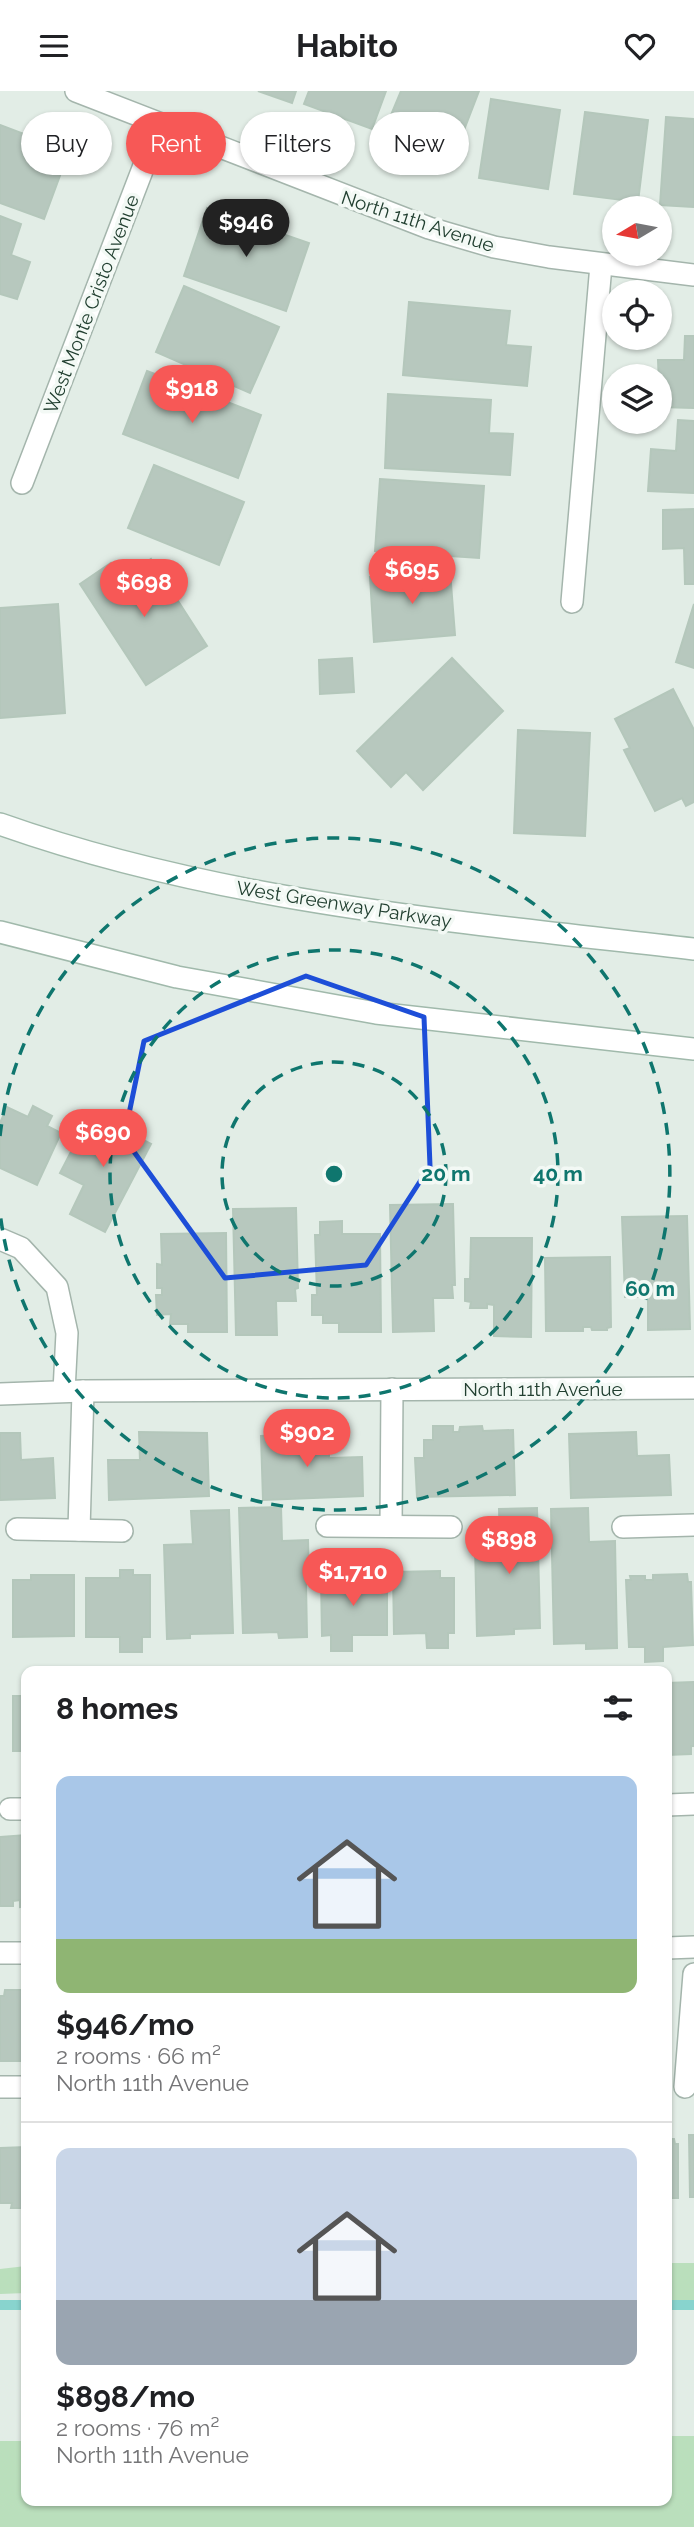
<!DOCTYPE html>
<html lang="en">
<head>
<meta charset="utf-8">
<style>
	body { margin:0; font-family:Raleway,sans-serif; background:#f2f2f2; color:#202124; height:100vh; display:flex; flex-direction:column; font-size:26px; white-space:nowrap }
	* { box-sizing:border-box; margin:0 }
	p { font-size:23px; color:#757577 }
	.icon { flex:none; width:38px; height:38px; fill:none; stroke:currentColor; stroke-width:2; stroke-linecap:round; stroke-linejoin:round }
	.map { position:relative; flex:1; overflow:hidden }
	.side { position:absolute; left:21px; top:1575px; width:651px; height:840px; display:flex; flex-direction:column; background:#fff; border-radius:14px; box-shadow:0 2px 5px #0004 }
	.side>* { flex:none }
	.top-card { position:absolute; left:21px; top:21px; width:653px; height:63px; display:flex; gap:14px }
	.needle { width:46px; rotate:260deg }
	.controls { position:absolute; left:602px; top:105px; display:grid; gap:14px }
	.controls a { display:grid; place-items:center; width:70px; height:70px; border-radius:50%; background:#fff; box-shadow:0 2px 5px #0004; font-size:35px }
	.price { position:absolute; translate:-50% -60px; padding:0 16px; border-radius:24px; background:#f75856; color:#fff; font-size:23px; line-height:46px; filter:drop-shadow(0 2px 4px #0008) }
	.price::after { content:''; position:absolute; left:50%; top:42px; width:21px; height:16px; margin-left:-10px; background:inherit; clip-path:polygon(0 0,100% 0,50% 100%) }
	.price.active { background:#222; color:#fff }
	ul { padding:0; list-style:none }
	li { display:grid; align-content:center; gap:14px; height:371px; padding:0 35px }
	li+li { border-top:2px solid #e0e0e0 }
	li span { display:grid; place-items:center; height:217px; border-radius:14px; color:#555 }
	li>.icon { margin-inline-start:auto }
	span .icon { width:126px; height:126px; fill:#fffc; stroke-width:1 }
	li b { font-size:30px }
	h2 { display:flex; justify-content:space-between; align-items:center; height:84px; padding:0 35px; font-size:30px }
	.pill { padding:0 24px; border-radius:32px; background:#fff; box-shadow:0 2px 5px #0004; font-size:24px; line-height:63px }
	.pill.active { background:#f75856; color:#fff }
	header { display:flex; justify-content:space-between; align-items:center; height:91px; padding:0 35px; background:#fff; font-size:32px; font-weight:700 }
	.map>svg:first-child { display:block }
</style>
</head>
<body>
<header><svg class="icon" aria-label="menu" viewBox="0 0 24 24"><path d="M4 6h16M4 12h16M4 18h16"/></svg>Habito<svg class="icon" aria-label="heart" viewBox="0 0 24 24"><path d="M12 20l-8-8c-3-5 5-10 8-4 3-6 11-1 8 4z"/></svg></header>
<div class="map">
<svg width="694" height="2436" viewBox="0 0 694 2436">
	<rect width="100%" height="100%" fill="#e2ede6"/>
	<g fill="#badfbc">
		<path d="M667,2172h27v40l-27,1z"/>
		<path d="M26,2175v27l-26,1v-25z"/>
		<path d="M667,2345h27v91h-694v-86h26v60h641z"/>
	</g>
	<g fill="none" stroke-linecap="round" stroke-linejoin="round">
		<g stroke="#88d4ce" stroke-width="10">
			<path d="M0,2214h26"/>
			<path d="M667,2214h27"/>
		</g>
	</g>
	<g fill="#b7c8be" stroke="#b4c7bb" stroke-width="2">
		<path d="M258,0h38l-4,12z"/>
		<path d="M309,0h77l-14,38 -68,-25z"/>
		<path d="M401,0h78l-30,78 -43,-17 6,-14 -26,-11z"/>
		<path d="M491,8l69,11 -12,79 -69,-11z"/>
		<path d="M585,21l63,8 -10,82 -64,-8z"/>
		<path d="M666,26l28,2v88l-34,-2z"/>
		<path d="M0,34l69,26 -25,68 -44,-16z"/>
		<path d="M207,117l102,35 -23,68 -102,-35z"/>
		<path d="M0,125l21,8 -10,31 19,7 -13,37 -17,-5z"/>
		<path d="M184,195l95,41 -29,66 -94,-41z"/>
		<path d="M409,211l101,9 -4,34 25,2 -4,39 -124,-11z"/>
		<path d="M685,245h9v72l-34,-1 -2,-47h26z"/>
		<path d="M147,280l114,44 -23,63 -115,-44z"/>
		<path d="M388,303l103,6 -2,33 24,1 -3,41 -125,-7z"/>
		<path d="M678,329l16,1v72l-46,-2 3,-42 25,2z"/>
		<path d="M154,374l90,37 -25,63 -91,-37z"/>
		<path d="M380,388l104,7 -5,72 -104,-7z"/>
		<path d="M694,418v75h-9l-1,-36 -21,1v-39z"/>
		<path d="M151,468l56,87 -61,39 -66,-101 31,-21 11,16z"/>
		<path d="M450,480l5,64 -81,7 -4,-65z"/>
		<path d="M58,513l7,109 -65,5v-110z"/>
		<path d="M694,513v64l-18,-6z"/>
		<path d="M352,567l2,34 -34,2 -1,-34z"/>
		<path d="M452,567l51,53 -80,79 -17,-18 -15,15 -34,-36z"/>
		<path d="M673,598l21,41v72l-8,4 -4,-8 -27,13 -31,-61 6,-2 -15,-29z"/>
		<path d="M518,639l72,3 -5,103 -71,-3z"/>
		<path d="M33,1015l19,10 -5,10 14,7 -24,52 -37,-17v-45l7,-16 21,10z"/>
		<path d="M91,1022l60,31 -46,88 -35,-18 14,-29 -24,-12z"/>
		<path d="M453,1113l2,81h-3l1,13h-20l1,33 -41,1 -3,-127z"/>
		<path d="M296,1117l2,80 -3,1 1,12h-20l1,34h-41l-3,-126z"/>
		<path d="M687,1125l3,113 -42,1v-33h-23l-3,-80z"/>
		<path d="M342,1130v13h38l1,98h-42v-9h-16v-8h-11v-20h5l-2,-60h5v-13z"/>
		<path d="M226,1142l1,99h-39v-8h-18l1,-10 -14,1 -1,-20h6v-7h-5v-24l5,1 -1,-31z"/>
		<path d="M471,1147h61l-1,99 -37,-1v-31l-7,-1v4h-17l1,-6 -6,-1v-22h5z"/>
		<path d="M610,1166l1,70 -4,1v2h-15l-1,-3h-8v4h-37l-1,-73z"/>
		<path d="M433,1335h20v6h6l1,-5 22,-1 1,5 30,-1 2,65 -98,2 -2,-39h9v-18h9z"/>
		<path d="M329,1340v27l33,-1 1,39 -100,4 -2,-64 46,-2v-2z"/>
		<path d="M139,1341l68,1 2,63 -100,4 -1,-40h32z"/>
		<path d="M636,1341l1,24 32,-1 2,40 -100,3 -2,-64z"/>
		<path d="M0,1342h20l1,27 32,-2 2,40 -55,2z"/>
		<path d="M281,1416l1,34 26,-1 1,43h-3l1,54 -28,1 -1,-6 -35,1 -4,-125z"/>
		<path d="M537,1417l3,120 -26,1v5l-37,2 -2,-92 25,-1 -1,-34z"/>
		<path d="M588,1417l1,34 26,-1 2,107 -31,1v-6l-32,1 -3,-135z"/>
		<path d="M229,1419l4,123 -43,1v4l-23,1 -3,-94 29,-1 -2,-33z"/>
		<path d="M340,1475h14l1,9h24v3h8v57h-35v16h-21v-16l-9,1 -1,-57h19z"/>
		<path d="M120,1479h13v5h17v62h-8v15h-22v-15h-34v-59h34z"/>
		<path d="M440,1480v7h14v55h-6v15h-21l-1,-15 -32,1 -1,-62z"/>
		<path d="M687,1483l1,8h3l2,63 -30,2v14l-18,1v-15h-16l-3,-67h5l-1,-4h15v4h8v-5z"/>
		<path d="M31,1484h43v61l-61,1v-57h18z"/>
		<path d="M694,1591v64h-3v8l-24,1v-72z"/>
		<path d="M23,1599h3v61h-13v-55h11z"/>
		<path d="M26,1744v71l-6,1v-7l-7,1v5h-13v-69z"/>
		<path d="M5,1899h19v14h2v57h-26v-65h4z"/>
		<path d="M689,2044h5v62h-4z"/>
		<path d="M667,2048h7l1,5h3v54h-11z"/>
		<path d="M26,2056v61h-15l1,-5h-12v-55z"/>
	</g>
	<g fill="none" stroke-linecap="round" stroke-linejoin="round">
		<g stroke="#a4b5ac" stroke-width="24">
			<g id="street">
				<path d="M76,0l353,137 65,19 55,10 145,18"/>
				<path d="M22,392l138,-359"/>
				<path d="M572,511l29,-337"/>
				<path d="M0,1148l21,9 36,39 10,46 -3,58"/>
				<path d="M0,1303l83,-3 611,-3"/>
				<path d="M327,1435l124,1"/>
				<path d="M391,1435l1,-137"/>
				<path d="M623,1436l71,-2"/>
				<path d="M17,1438l105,2"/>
				<path d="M79,1439l4,-139"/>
				<path d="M667,1714l27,-1"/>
				<path d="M10,1718h16"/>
				<path d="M667,1857l27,-1"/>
				<path d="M0,1862h26"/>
				<path d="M0,1996h26"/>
				<path d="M685,1996l9,-113"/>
			</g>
		</g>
		<g stroke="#a0b9ab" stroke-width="24">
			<g id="secondary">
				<path d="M0,733c223,79 461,98 694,125"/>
				<path d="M0,841l177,45 199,36 318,36"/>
			</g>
		</g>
		<use href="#street" stroke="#fff" stroke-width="21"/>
		<use href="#secondary" stroke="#fff" stroke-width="21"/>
	</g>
	<path fill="none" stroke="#1d4ed8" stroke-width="5" stroke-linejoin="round" d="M306,885l118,41 6,149 -64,99 -141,13 -101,-140 20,-97z"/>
	<g fill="none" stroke="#0f766e" stroke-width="3.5" stroke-dasharray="12 9">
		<circle cx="334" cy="1083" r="112"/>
		<circle cx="334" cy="1083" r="224"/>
		<path d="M0 1045A336 336 0 1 1 0 1121"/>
	</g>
	<g text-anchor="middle" stroke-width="7" stroke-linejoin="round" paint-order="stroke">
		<g font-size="19" fill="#213f30" stroke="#f3f9f5">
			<text transform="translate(418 130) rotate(18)" y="7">North 11th Avenue</text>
			<text transform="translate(91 213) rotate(-69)" y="7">West Monte Cristo Avenue</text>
			<text transform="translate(344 813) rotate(9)" y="7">West Greenway Parkway</text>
			<text x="543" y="1305">North 11th Avenue</text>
		</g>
	</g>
	<circle cx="334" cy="1083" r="10" fill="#0f766e" stroke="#f3f9f5" stroke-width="3.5"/>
	<g font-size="21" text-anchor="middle" font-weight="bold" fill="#0f766e" stroke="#f3f9f5" stroke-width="7" stroke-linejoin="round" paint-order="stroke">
		<text x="446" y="1090">20 m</text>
		<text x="558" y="1090">40 m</text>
		<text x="650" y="1205">60 m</text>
	</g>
</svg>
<div class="controls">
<a><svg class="needle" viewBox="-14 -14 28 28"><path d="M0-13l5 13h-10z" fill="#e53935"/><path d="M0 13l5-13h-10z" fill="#757577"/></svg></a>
<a><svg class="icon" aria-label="locate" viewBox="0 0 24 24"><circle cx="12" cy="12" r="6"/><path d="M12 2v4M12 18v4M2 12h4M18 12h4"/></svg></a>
<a><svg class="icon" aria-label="layers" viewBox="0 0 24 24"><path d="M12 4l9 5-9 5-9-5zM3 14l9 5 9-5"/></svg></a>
</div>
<b class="price active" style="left:246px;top:168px">$946</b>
<b class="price" style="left:192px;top:334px">$918</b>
<b class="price" style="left:412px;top:515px">$695</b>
<b class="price" style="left:144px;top:528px">$698</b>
<b class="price" style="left:103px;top:1078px">$690</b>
<b class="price" style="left:307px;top:1378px">$902</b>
<b class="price" style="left:509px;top:1485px">$898</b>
<b class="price" style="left:353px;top:1517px">$1,710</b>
<div class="top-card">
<a class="pill">Buy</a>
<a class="pill active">Rent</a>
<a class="pill">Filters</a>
<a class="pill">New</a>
</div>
<section class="side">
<h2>8 homes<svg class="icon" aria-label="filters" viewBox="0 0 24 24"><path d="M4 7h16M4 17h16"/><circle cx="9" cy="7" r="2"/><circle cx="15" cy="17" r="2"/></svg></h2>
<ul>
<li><span style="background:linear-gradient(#a9c7e8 75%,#8fb573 0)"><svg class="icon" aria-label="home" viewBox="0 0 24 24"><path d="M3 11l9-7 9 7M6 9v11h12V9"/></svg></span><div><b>$946/mo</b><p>2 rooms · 66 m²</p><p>North 11th Avenue</p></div></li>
<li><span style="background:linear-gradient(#c9d6e8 70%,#9aa5b1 0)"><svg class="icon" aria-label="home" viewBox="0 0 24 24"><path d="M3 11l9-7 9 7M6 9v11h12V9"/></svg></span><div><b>$898/mo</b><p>2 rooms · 76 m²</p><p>North 11th Avenue</p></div></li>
</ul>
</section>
</div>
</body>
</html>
